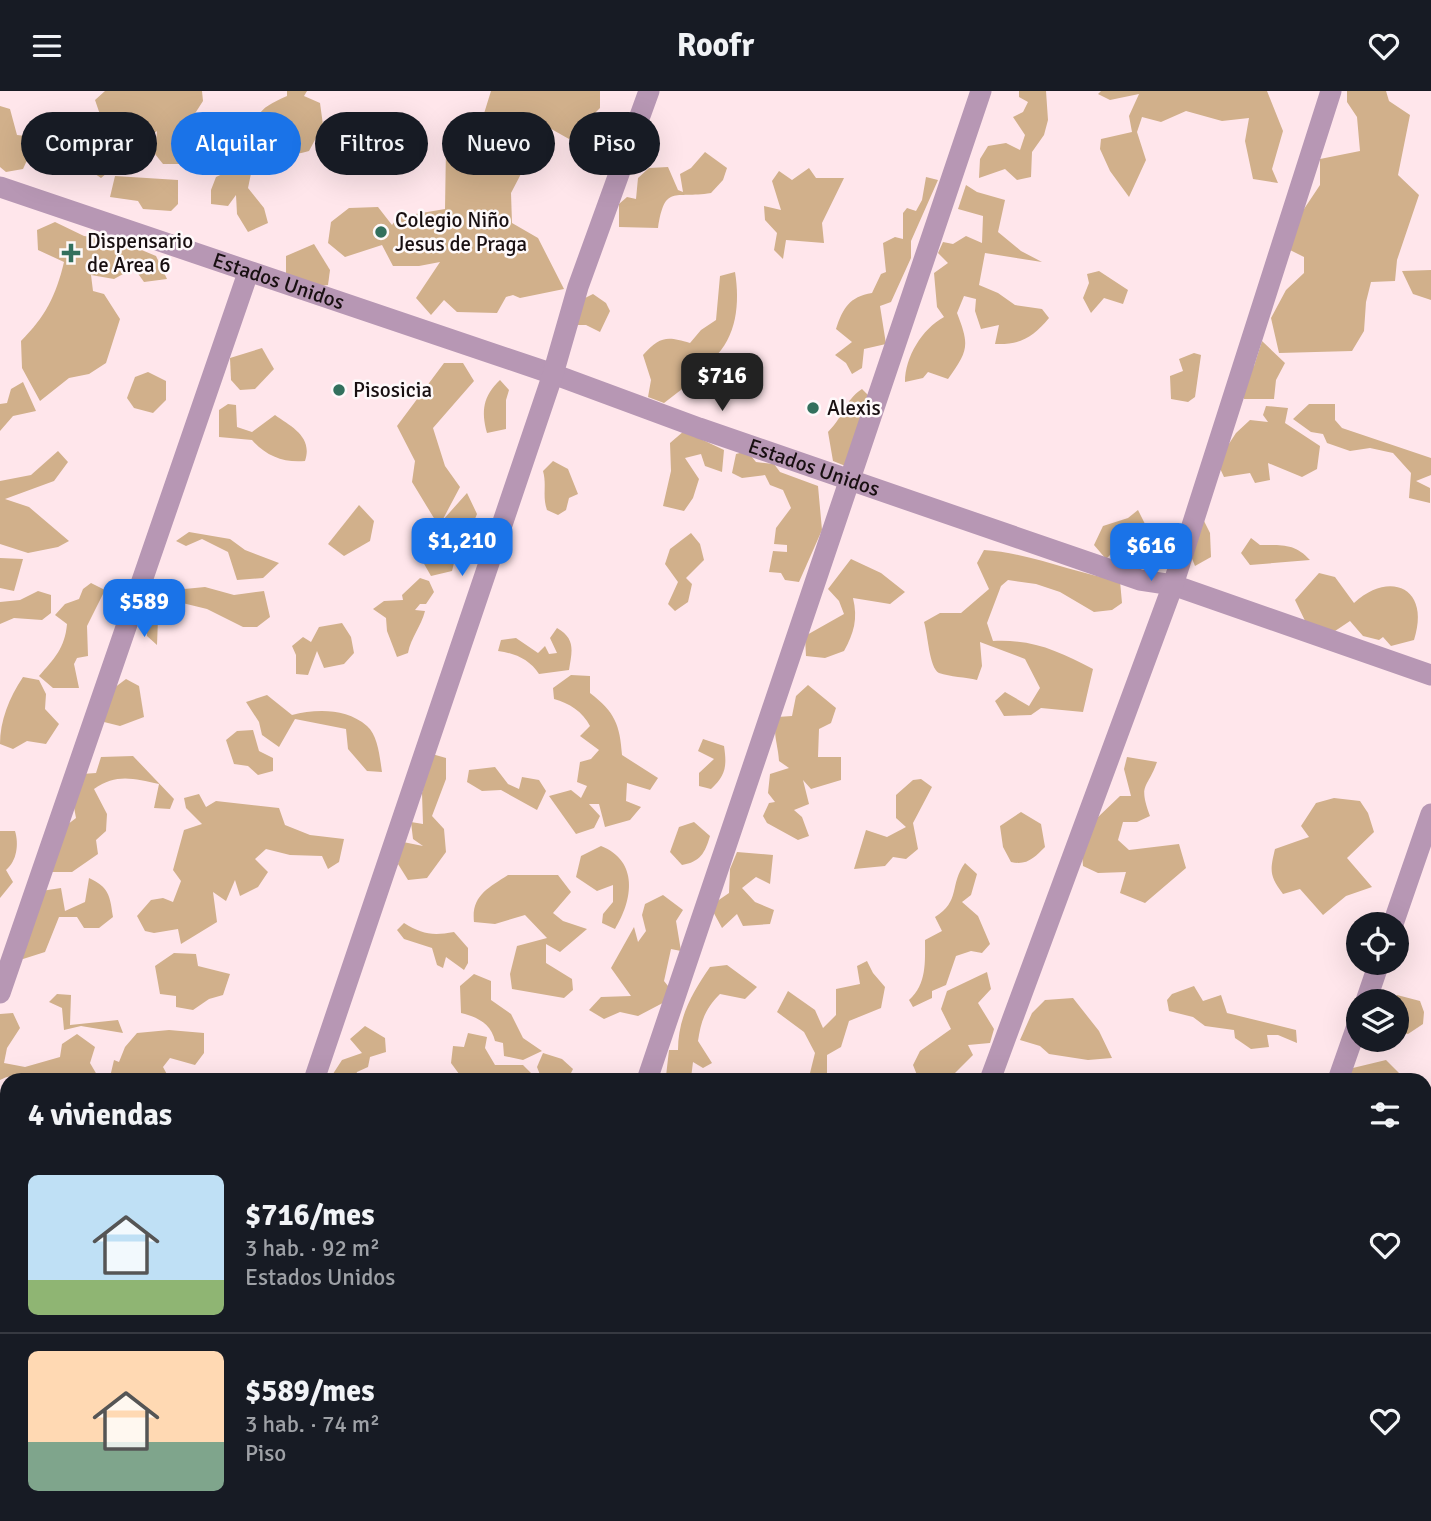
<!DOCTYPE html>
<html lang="es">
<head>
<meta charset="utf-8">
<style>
	body { margin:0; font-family:Signika,sans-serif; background:#242831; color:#f1f3f6; height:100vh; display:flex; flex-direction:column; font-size:26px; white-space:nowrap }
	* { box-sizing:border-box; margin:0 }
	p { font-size:23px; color:#9ea1a6 }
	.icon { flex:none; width:38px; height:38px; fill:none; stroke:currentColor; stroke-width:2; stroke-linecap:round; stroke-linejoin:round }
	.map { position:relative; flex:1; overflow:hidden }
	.sheet { position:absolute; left:0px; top:982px; width:1432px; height:450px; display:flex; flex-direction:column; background:#171b24; border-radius:21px 21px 0 0; box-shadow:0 7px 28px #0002 }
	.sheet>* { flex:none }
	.banner { position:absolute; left:21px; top:21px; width:700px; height:63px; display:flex; gap:14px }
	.tools { position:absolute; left:1346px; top:821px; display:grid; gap:14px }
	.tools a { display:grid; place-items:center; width:63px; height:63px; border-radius:50%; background:#171b24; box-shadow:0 7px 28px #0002; font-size:35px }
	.price { position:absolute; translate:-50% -60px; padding:0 16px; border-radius:14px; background:#1a73e8; color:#fff; font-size:23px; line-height:46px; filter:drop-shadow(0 2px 4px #0008) }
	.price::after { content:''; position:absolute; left:50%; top:42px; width:21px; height:16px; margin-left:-10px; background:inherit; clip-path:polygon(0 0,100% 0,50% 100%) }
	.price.on { background:#222; color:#fff }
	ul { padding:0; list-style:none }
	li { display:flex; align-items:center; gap:21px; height:175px; padding:0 28px }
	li+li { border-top:2px solid #363941 }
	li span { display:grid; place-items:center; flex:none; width:196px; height:140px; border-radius:10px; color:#555 }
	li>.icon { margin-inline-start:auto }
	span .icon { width:84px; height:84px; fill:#fffc; stroke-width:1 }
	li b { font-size:30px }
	h2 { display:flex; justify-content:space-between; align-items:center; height:84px; padding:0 28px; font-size:30px }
	.tag { padding:0 24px; border-radius:32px; background:#171b24; box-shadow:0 7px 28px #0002; font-size:24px; line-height:63px }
	.tag.on { background:#1a73e8; color:#fff }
	header { display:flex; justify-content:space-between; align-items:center; height:91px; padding:0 28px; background:#171b24; font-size:32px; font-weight:800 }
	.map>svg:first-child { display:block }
</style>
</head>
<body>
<header><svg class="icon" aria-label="menu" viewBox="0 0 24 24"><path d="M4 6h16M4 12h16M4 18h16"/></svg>Roofr<svg class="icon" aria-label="heart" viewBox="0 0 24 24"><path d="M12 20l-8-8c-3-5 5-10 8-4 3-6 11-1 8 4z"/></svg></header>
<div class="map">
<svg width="1431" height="1430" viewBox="0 0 1431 1430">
	<rect width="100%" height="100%" fill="#ffe6eb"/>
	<g fill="#d1b08b">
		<path d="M105,0h97l1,10 -9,14 9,12 6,25 -24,12h-22l-8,-10 2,-23 -56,47 -19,-13 9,-29 14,-7 -10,-29z"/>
		<path d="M287,0h20l-3,5 16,7 3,22 -14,26c-20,6 -36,6 -55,-3 1,-33 1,-38 33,-52z"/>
		<path d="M491,0h109v17l-31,31 -23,-13 -35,67 1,30 26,15 26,51 -44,9 -7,-3 -7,2 -9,16 -40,-1 -13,-12 -13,15 -15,-17 24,-36 -21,4h-26l-11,-21 -37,12 -17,-14 3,-21 18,-14 29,-1 14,18 6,-8 47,-8 1,-63 23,-34 13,8z"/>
		<path d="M1019,0h27l2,29 -4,15 -12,17 -1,25 -14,3 -12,-11 -26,9 1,-19 8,-13 18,-3 14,7 5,-15 -12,-18 10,-5 5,-10 -9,-5z"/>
		<path d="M1101,0h166l16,40 -11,38 6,14 -25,-4 -8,-38 4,-23 -27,3 -36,-10 -25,11 -19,-5 -5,15 9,28 -17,37 -19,-26 -10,-22 1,-10 31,-7 -3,-16 10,-22 -29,6 -12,-6z"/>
		<path d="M1347,0h39l3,10 21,14 -12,60 21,20 -22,65 -2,21 -24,1 -5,20 -2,29 -12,20 -73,2 -8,-35 15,-28 18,-17v-16l-24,-12 40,-60v-26l40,-8 -3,-34 -10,-15z"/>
		<path d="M0,15l10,3 7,26 28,3 -2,26 -14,-8 -6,13 -17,3 -6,-5z"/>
		<path d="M705,61l22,16 -4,12 -12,13c-38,6 -46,-9 -53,35l-39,-1v-23l8,-7 9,2 2,-21 11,-10 19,-1 10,23 5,2 -3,-18 11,-6z"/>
		<path d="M237,65l16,8 -5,24 16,20 4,15 -20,9 -11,-18 -1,-19 -8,11 -17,-2v-14l5,-13 13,-6z"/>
		<path d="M809,77l7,10h28l-22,45 2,20 -38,-3 -3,19 -9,-9 3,-17 -12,-13 -1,-14 17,4 -9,-29 7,-10 13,9z"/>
		<path d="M115,85l63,4v24l-7,7 -28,-2 -5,-8 -28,-4z"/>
		<path d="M926,86l12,3 -27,61v17l-20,44 -11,4 6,38 -22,5 -2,19 -10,6 -6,-11 -11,-8 17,-13 -16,-13c7,-21 13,-32 36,-36l9,-19 5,-2 -3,-29 12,-6 8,2v-26l4,-5 9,3 6,-11z"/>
		<path d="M966,94l11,7 28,8 -7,32 23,19 21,11 -57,-9 -6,32 19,8 17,12 27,4 7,9c-16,19 -28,27 -54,26l4,-19 -18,4 -6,-18 1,-12 -12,-3 -7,17c13,33 11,38 -9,66l-20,-7 -5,6 -18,4c0,-25 17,-53 39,-65l-7,-10 -3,-34 14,-10 -10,-10 5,-11 10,2 13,-8 16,7 1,-27 -25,-7z"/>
		<path d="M55,131l29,14 36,5 36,15 11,23 -23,3 -10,-14 -20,11 -23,-4 2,16 11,3 16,25 -14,44 -17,11 -20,4 -29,23 -18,-33 -1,-27c24,-24 35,-45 43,-79l-26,-12 -1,-20z"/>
		<path d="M314,153l16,26 -2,15 -30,4 -12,-15v-18z"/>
		<path d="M1431,179v30l-18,-6 -11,-23z"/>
		<path d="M1099,180l29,19 -5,14 -19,-6 -13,15 -8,-15 6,-15 -2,-9z"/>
		<path d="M735,181c5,31 2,65 -22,87l1,27 -5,11 -19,-1 -4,-10 -22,17 -16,-6 3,-17 -8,-25c17,-19 24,-19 47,-12l11,-13 15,-10 4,-44z"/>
		<path d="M593,203l13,9 4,8 -10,21 -14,-7h-16l7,-23z"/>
		<path d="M1262,250l23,22 -9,17 -2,19h-30l-6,-17 16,-16z"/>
		<path d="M262,257l12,21 -19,20 -15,1 -9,-10 -1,-22z"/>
		<path d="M1194,262l7,2 -6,42 -7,5 -17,-3 -1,-23 13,-5 -4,-12z"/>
		<path d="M444,272h19l11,18 -41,47 12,38 15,21 -18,34 25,-28 10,21 -14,34 -5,-1 -6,24 -21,5 -8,-14 9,-20 11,-9 -31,-51 3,-21 -18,-35z"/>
		<path d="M148,281l18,9v19l-13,13 -19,-5 -7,-10 8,-21z"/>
		<path d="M500,289l9,10 -3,10v29l-19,4c-6,-22 -4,-37 13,-53z"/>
		<path d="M23,291l13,29 -23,5 -13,15v-27l7,-1 4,-14z"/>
		<path d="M862,298l14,14 -28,64 -15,-6 -5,-29c17,-17 16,-31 34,-43z"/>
		<path d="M228,313l8,1 1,22 15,5 23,-17c17,12 38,22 30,46 -21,2 -39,-5 -53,-21l-33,-3v-27z"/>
		<path d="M1309,313h26v16l7,8 89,30v17l-15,6 14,7v15l-21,-5 2,-25 -18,-20 -23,-5 -20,3 -23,-8 -4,-9 -12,-2 -18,-13z"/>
		<path d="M1266,315l22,2 -3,15 35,23 -3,23 -15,8 -34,-14 2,17 -15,3 -5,-10 -26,4 -7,-15 19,-29 14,-13 18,2 -5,-7z"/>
		<path d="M684,340l40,19 -2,22 -17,-6 -4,-12 -16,4 14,21 -6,19 -9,13 -21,-5 8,-35 -1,-28z"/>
		<path d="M58,360l10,11 -14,19 -49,18 24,8 40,34 -11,6 -30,6 -28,-9v-63l31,-6z"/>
		<path d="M747,360l9,11 18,2 6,8 38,14 4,44 -23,52 -14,-2 -4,-7 -12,-1 4,-21 14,1v-7l-13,-1 2,-16 15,-20 -8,-18 -13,-5 -5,-10 -23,3 -10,-5 4,-19z"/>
		<path d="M553,370l15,8 10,25 -9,4 -3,12 -8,5 -11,-5c-5,-14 0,-25 -4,-39z"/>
		<path d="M359,414l15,16 -4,20 -26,15 -16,-12z"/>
		<path d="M1138,419l8,16 -13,21h-15l-12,12 -12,-14 9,-19 25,-8z"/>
		<path d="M1203,428l7,14 1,24 -16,9 -4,-10z"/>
		<path d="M189,441l41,7 15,11 34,13 -16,15 -26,2 -9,-28 -26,-13 -16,7 -10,-5z"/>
		<path d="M691,442l9,11 4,16 -18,18 6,6 -4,18 -13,9 -7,-7 10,-22 -13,-18 5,-15z"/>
		<path d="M1251,447l9,7c21,0 35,-2 50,15l-60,5 -9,-12z"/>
		<path d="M984,459c46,3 90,23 136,31l2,22 -10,7 -18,2 -34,-20 -24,-8 -28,-4 -7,6 -14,37 6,18c41,-2 65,10 100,28l-10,43 -42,-4 -10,7 -27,1 -9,-15 10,-9 24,14 11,-18 -15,-29 -45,-17 2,24 -5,14c-11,-3 -27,-3 -38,-7 -10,-5 -11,-39 -15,-51l16,-9h21l28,-24 -12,-26z"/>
		<path d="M0,467l23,1 -9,32 -14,-3z"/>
		<path d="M851,468l30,14 24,19 -15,12 -37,-6c5,21 1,35 -9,53l-19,7 -19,-2 -1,-20 39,-22 -5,-13 -11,-12z"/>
		<path d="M1319,482l16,4 19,26c36,-33 77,-15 60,37l-23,6 -8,-9 -4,3 -16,-4 -13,-15 -15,10 -27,-4 -13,-27z"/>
		<path d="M420,487l9,3 5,11 -8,12h-6l-5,6 10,1c-4,16 -14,26 -17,42l-11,4 -10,-26 -1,-13 -13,-9 11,-8 19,-1 -1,-5z"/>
		<path d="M91,492l14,7 -18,36 1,30 -11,2 -3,6 5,24h-26l-14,-12c15,-17 26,-28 28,-52l-12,-9 10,-11 14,-5 4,-10z"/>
		<path d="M205,496l29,8 30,-4 6,26 -13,10h-14l-36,-18 -41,-10 -8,20 -1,26 -10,-9v-25l17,-20z"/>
		<path d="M38,500l13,4v18l-9,7 -28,-2 -14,6v-22l20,-2z"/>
		<path d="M342,532l9,14 3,16 -10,11 -20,4 -7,-17 -9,24 -12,-1v-19l-4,-9 11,-9 8,5 8,-15z"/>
		<path d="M557,537c19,11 15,23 12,42l-30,4c-9,-14 -24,-21 -41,-23l3,-11 15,-2 22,15 7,-7 4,8 8,-1 -7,-15z"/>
		<path d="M571,584l19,1v17c25,19 30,32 32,62l36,23 -8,12 -23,-7 -1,18 15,6 -11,13 -25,7 -6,-23h-10l11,12 -6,12 -18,6 -27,-38 22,-6 10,8 6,-12 -10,-4 3,-20 11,-3 8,-9 -19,-14 10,-10c-7,-14 -21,-23 -36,-27l-1,-11z"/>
		<path d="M23,586l16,3 7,14 -1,15 14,15 -13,20 -19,-3 -14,8 -13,-5c0,-23 9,-46 23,-67z"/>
		<path d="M126,588l13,7 5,31 -24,9 -20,-5 10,-30z"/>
		<path d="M808,594l28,23 -5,15 -12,6 -1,28h23v23l-30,9 -8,-9 6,24 -15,6 8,7 7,19 -11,4 -31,-17 -4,-7 6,-13 6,-1 -7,-9 2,-19 19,-6 -10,-7c-1,-17 -7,-28 -2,-44l15,-1 4,-20z"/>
		<path d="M267,604l25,20c24,-6 54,-7 75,11 11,9 13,33 15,46l-15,-1 -19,-22 -2,-20 -51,-10 -16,28 -17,-12 -3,-13 -13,-20z"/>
		<path d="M253,639l6,21 14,7v13l-15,4 -10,-9 -14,-2 -8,-24 11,-9z"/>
		<path d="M703,648l21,7c3,20 2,29 -13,43l-12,-3v-13l15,-14 -16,-8z"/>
		<path d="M432,663l14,4v21l-14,37 12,13 2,23 -19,26 -19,2 -10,-16 5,-22 20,4 -10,-7 -2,-17 12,2 -1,-31z"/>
		<path d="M133,665l41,43 -4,10 -16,-1 5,-24c-25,-5 -42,-11 -65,5l13,25 -1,17 -10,9 2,14 -26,18h-20l7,-41 17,-13 -8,-43 28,-2 5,-16z"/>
		<path d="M1127,666l30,5c-10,28 -19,21 -7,54l-13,6h-14l-5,18 11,10 50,-6 7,24 -41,35 -25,-10 6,-21 -28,1 -15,-7 -2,-25 15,-22 24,-23h11l-7,-27z"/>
		<path d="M495,676l13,17 11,5 3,-12 17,3 7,11 -9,19 -36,-20 -19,1 -15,-9 2,-12z"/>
		<path d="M921,688l11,8 -19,36 5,26 -12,10 -13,-2 -8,9 -31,3 12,-39 21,7 19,-10 -10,-9v-23l17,-15z"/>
		<path d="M199,703l7,13 10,-6 63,7 6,17 25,10 34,4 -5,23 -11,7 -6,-13 -32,-1 -24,-6 -11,10 13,13 -10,15 -18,9 -5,-16 -9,21 -13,-9 4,30 -36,22 -3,-15 -24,4 -9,-2 -8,-15 14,-16 12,-2 10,4 8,-21 -8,-11 11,-40 18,-6 -16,-16 -2,-10z"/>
		<path d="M1334,707l26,3 8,12 6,19 -27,26 25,29 -26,9 -23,19 -23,-26 -17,5c-14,-18 -13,-24 -8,-45l34,-12 -8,-11 15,-23z"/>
		<path d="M1021,721l20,12 4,23c-10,10 -18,19 -34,15l-8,-15 -3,-21z"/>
		<path d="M694,731l16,14c-5,17 -10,26 -28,29l-12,-13 9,-25z"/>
		<path d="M0,740h15c4,13 2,30 -9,39l7,12 -13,16z"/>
		<path d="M601,755c38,15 32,54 14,83l-13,-6 1,-9 10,-12v-17l-16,6 -21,-14 5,-21z"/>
		<path d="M737,761l36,3 -3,29 -14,-7 -14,11 13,14 19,8 -4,14 -27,2 -6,-12 -15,14 -12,-22 19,-13 1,-24z"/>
		<path d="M965,772l12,11 -6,21 -9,7 16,14 12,28 -8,9 -11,-2 -15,5 -10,29 -14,6v7l-19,9 -4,-7c18,-16 16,-38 16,-60l17,-9 -7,-14c26,-16 14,-32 30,-54z"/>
		<path d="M508,784h50l13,17 -18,21 10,8 24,8 -27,23 -14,-8v19l26,16 1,11 -9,8 -52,-9 -2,-15 7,-28 30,-8 -22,-23 -30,9 -21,-2c-3,-26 14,-34 34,-47z"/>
		<path d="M89,787c20,9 21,18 24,39l-14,11h-15l-7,-11h-18l-14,35 -22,7 -8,-16 20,-51 26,-4 4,23 20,-9z"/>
		<path d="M663,804l20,15 -7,11 5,30 -10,-2 -7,32 12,15 -38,20 -18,-4 -16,7 -15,-9 12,-13 30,-1 -20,-28 23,-41 4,15 8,-11 -4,-16 3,-11z"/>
		<path d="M404,832c18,11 28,13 50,9l14,16v15l-4,7 -18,-13 -3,11 -6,-3 -5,-17 -28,-9 -7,-9z"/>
		<path d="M174,862l22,1 2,12 32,8 -7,21 -14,4 -16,11 -17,-3v-11l-16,-2 -5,-28z"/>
		<path d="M867,870l6,12 12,14 -4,21 -32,13 -8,26 -14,8v25l-18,-3 6,-24 -11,-21 -27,-20 11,-21 27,19 8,18 13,-13v-26l24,-5 -3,-18z"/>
		<path d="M727,874l30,22 -12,12 -25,-5c-15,15 -19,27 -22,47l14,22 -9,5 -10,-6 -2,16 -19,2 -6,-4 3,-26h9c0,-32 14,-57 32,-83z"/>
		<path d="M987,881l4,17 -13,14 16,26 -4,14 -22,2 5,10 -25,25h-29l-6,-15 7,-14 31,-22 -10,-20 6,-18z"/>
		<path d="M474,883l17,7v19l20,14 12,24 19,13 -19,9 -19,-4 -1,-13 -8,-2c-4,-17 -17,-24 -34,-28l-1,-27z"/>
		<path d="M1194,895l9,15 18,-6 6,18 69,17 1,13 -19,-8h-11l2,12 -18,2 -16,-11 -1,-8 -29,-4 -12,-9 -24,-6 -2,-11 5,-6z"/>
		<path d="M57,903l14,1 -1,30 48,-5 5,13 -42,-7 -17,4 -2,-22 -13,-6z"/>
		<path d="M1397,904l23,6 4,11 -1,12 -15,10 -11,-2 -1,-31h-5z"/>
		<path d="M1073,907l26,33 13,27 -24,2 -39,-6 -9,-8 -20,-6 12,-27 13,-13z"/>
		<path d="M13,922l7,15 -13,20 -3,15 21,4 35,-10 2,-13 15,-10 18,13 -5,16 10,17h-21l-8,-7 -8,7c-23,0 -41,-12 -63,0v-66z"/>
		<path d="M365,935l20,12 1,14 -16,5 -2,10 -11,5 -3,8h-25l13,-20 20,-7 -12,-14z"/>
		<path d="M169,939l35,3v20l-9,12 -25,-7 -7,9 7,13 -60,-3 4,-17 5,2 6,-15 12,-14z"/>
		<path d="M468,942l19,4 -2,11 10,17h28l15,15h-78l2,-2 -11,-15 2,-17 11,1z"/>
		<path d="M543,962l19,6 11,10 -5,10 -26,1 -5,-13z"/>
		<path d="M1386,969l13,13 1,7h-68v-7z"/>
	</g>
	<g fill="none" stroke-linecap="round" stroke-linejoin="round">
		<g stroke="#b797b4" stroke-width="21">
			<path id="s1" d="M0,96l553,187 146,54 441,152 33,5 258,90"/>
			<path d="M1393,833l38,-110"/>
			<path d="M0,902l248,-720"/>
			<path d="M1366,910l13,-38"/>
			<path d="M314,989l239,-706 25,-87 71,-196"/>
			<path d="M647,989l334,-989"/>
			<path d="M990,989l183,-495 158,-494"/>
			<path d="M1338,989l20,-57"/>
			<path d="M0,1406l7,17"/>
			<path d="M475,1424l15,6"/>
			<path d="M162,1430l2,-6"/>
			<path d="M849,1430l1,-6"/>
			<path d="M1184,1430l2,-6"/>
		</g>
	</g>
	<g fill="#33705d" stroke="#fef9fa" stroke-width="2.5">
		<circle cx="381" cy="141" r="7"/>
		<path d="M67.5 151.5h7v7h7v7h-7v7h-7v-7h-7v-7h7z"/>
		<circle cx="339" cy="299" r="7"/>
		<circle cx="813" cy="317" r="7"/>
	</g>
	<g text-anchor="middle" stroke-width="5" stroke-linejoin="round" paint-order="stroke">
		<g font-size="21" fill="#180f11" stroke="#fef9fa" text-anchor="start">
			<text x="395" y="136">Colegio Niño<tspan x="395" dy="24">Jesus de Praga</tspan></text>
			<text x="87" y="157">Dispensario<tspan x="87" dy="24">de Area 6</tspan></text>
			<text x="353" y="306">Pisosicia</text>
			<text x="827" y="324">Alexis</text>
		</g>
		<g font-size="21" fill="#180f11" stroke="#fef9fa">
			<text dy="7" stroke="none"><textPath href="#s1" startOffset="294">Estados Unidos</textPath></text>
			<text dy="7" stroke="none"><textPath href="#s1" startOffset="861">Estados Unidos</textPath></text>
		</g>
	</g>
</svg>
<div class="tools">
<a><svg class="icon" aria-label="locate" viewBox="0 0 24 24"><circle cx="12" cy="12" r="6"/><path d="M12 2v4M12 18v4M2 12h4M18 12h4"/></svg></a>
<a><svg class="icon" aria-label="layers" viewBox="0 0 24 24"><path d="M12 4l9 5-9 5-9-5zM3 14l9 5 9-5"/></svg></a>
</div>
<b class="price on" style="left:722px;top:322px">$716</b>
<b class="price" style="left:462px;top:487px">$1,210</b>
<b class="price" style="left:1151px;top:492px">$616</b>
<b class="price" style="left:144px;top:548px">$589</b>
<div class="banner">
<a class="tag">Comprar</a>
<a class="tag on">Alquilar</a>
<a class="tag">Filtros</a>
<a class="tag">Nuevo</a>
<a class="tag">Piso</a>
</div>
<section class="sheet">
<h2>4 viviendas<svg class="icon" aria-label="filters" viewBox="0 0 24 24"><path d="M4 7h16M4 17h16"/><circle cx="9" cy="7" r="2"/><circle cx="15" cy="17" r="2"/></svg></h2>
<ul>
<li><span style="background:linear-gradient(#bfe0f5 75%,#8fb573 0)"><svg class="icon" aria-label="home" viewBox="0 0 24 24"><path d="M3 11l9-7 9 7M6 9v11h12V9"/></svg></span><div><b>$716/mes</b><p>3 hab. · 92 m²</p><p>Estados Unidos</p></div><svg class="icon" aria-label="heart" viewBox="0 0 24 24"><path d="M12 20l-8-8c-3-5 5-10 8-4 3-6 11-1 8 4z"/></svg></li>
<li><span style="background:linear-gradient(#ffd9b3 65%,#7fa58c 0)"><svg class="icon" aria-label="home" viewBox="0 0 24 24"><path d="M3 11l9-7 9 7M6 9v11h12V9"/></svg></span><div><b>$589/mes</b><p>3 hab. · 74 m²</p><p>Piso</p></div><svg class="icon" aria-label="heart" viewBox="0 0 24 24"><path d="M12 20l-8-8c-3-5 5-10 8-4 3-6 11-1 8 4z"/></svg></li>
</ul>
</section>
</div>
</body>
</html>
